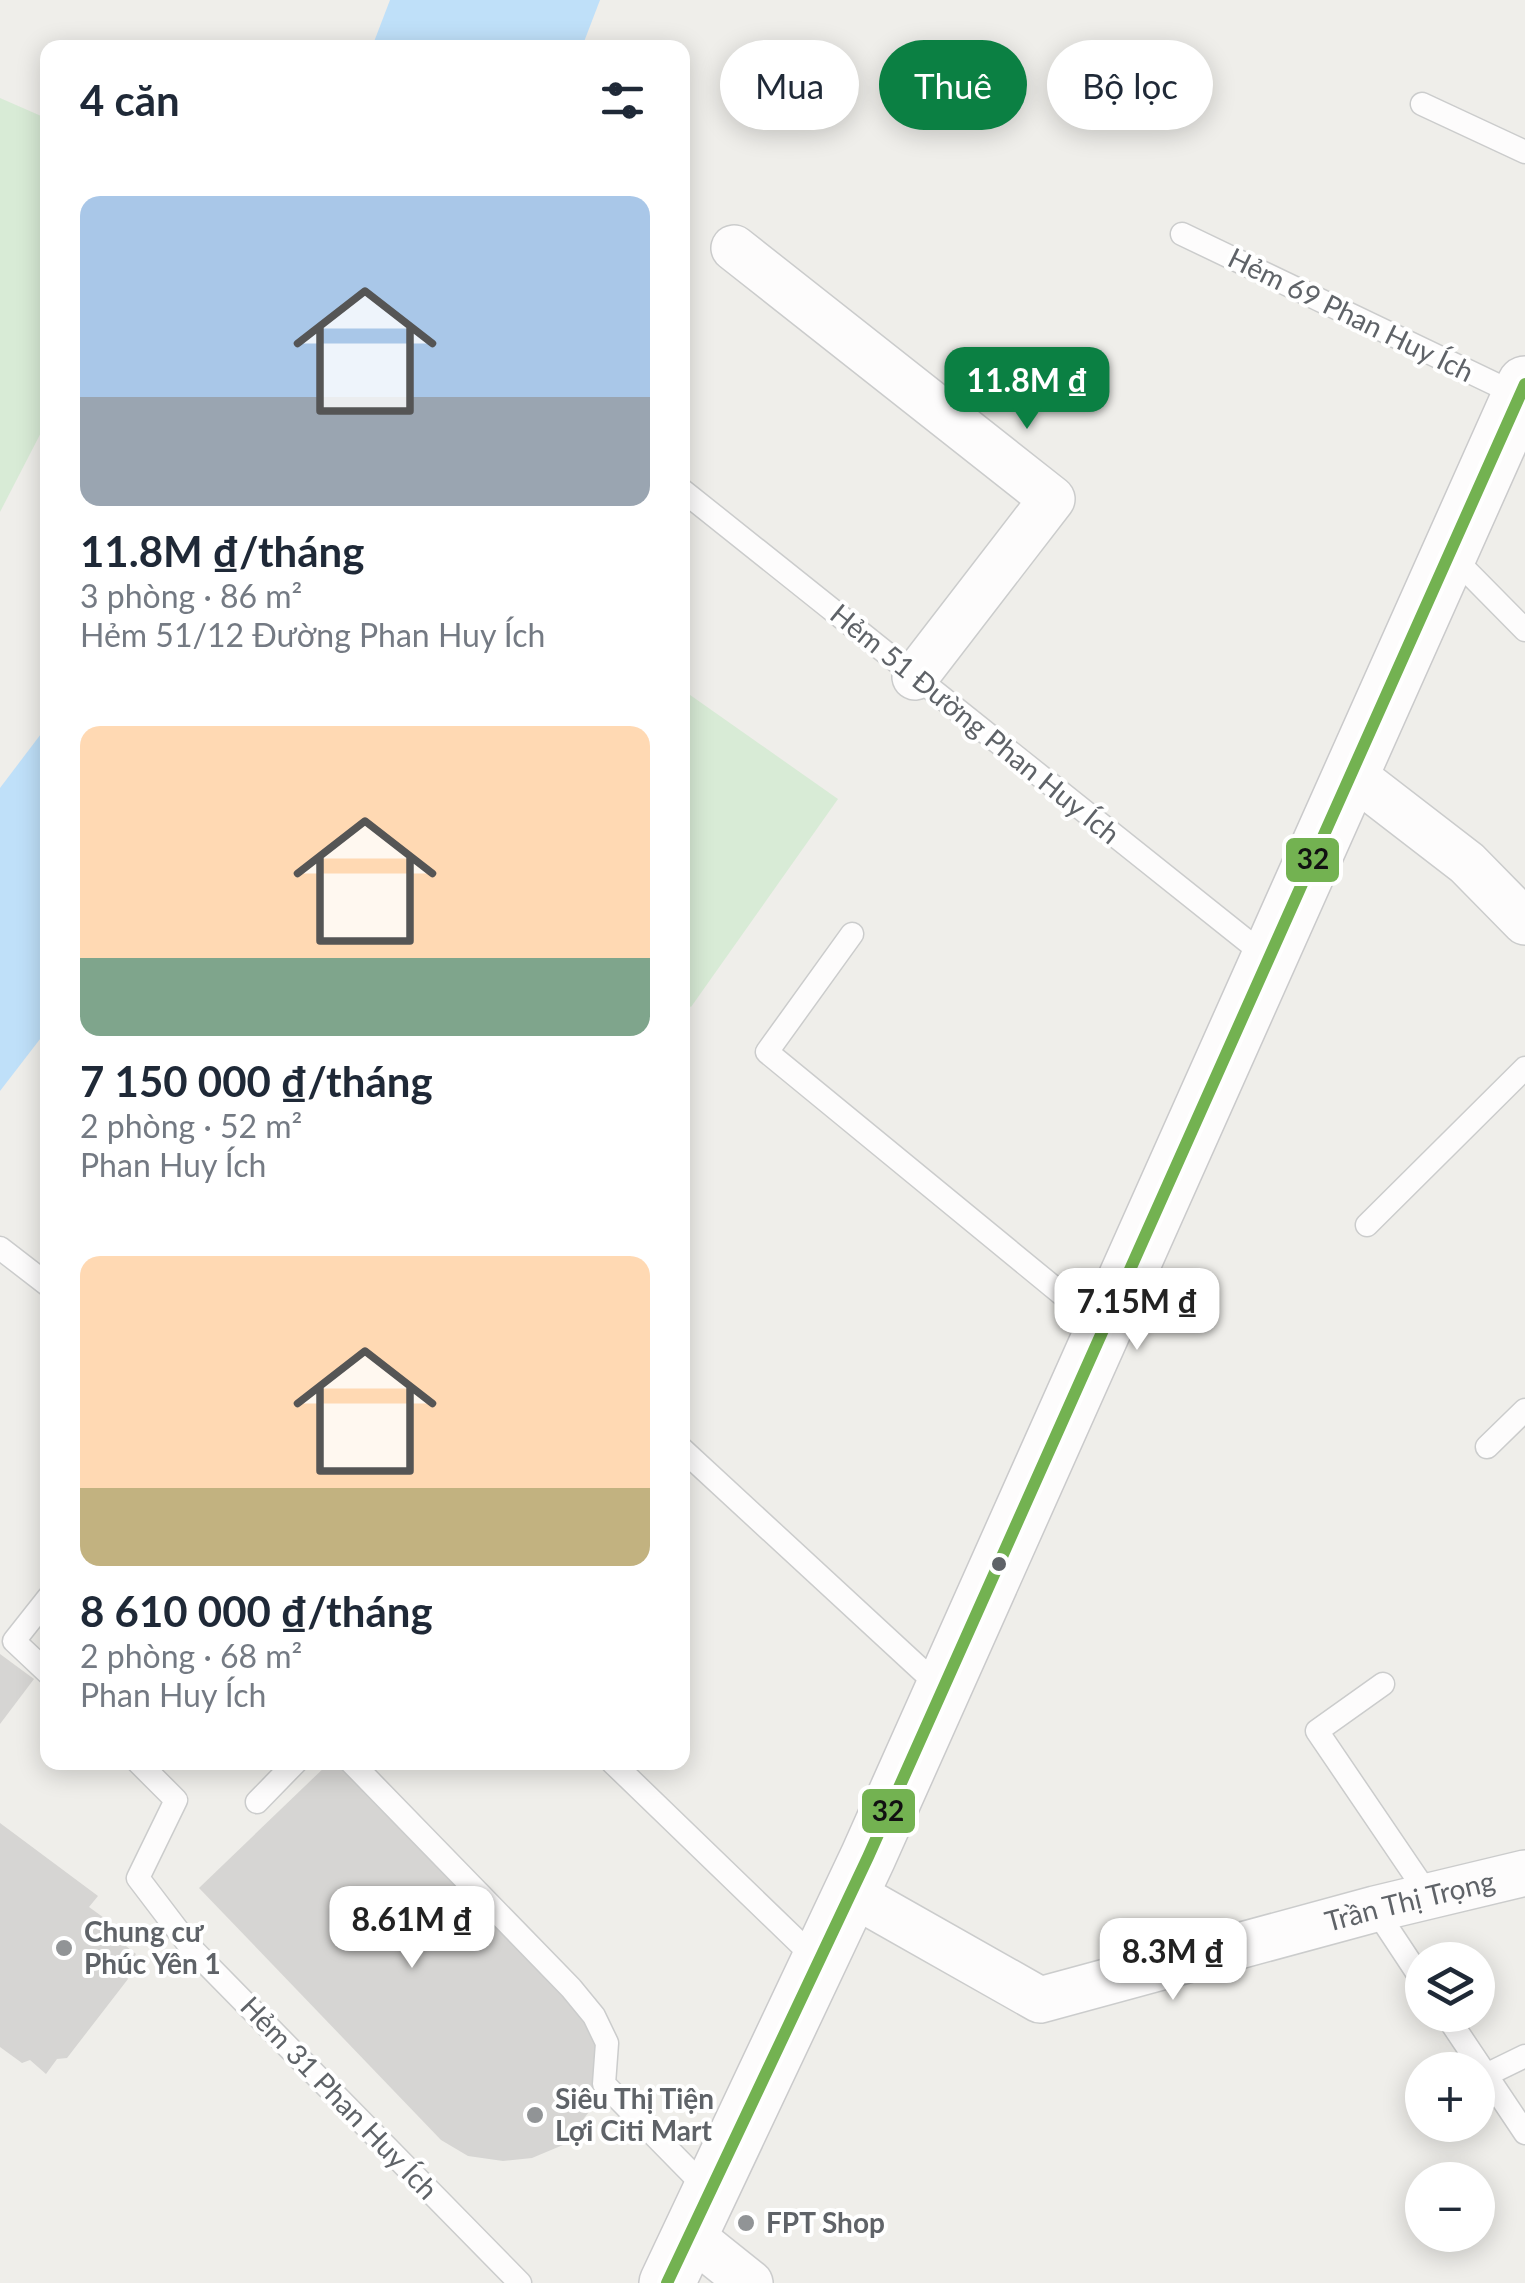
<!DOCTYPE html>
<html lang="vi">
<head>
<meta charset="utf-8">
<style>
	body { margin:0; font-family:Lato,sans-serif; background:#f6f6f7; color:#1f2937; height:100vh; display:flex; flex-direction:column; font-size:38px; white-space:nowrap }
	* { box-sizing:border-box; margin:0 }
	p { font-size:32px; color:#747a83 }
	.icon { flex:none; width:55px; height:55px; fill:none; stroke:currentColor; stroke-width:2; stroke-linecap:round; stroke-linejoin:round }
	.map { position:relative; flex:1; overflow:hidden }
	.panel { position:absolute; left:40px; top:40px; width:650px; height:1730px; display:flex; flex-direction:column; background:#fff; border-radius:20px; box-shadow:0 5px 25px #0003 }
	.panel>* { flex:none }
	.banner { position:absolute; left:720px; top:40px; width:655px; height:90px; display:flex; gap:20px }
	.fabs { position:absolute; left:1405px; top:1942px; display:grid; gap:20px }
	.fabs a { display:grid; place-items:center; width:90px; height:90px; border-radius:50%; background:#fff; box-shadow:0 5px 25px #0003; font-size:50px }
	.price { position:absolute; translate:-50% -85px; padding:0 22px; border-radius:20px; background:#fff; color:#222; font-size:32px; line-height:65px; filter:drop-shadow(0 2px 5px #0008) }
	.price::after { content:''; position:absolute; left:50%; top:60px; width:30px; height:22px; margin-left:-15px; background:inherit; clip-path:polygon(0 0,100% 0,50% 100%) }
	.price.selected { background:#0b8043; color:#fff }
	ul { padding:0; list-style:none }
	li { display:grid; align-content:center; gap:20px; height:530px; padding:0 40px }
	li span { display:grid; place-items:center; height:310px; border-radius:20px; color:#555 }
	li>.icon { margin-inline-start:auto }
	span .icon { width:180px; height:180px; fill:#fffc; stroke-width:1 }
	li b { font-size:42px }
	h2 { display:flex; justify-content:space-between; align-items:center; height:120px; padding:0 40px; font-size:42px }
	.chip { padding:0 35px; border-radius:45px; background:#fff; box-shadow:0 5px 25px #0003; font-size:35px; line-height:90px }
	.chip.selected { background:#0b8043; color:#fff }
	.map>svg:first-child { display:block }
</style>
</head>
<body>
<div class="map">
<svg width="1525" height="2283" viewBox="0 0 1525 2283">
	<rect width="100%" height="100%" fill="#efeeea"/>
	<g fill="#d8ebd6">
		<path d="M0,98l48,21 -1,302 -47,91z"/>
		<path d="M683,690l155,109 -147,208 -9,-6z"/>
	</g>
	<g fill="#bfe0f9">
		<path d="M390,0h210l-18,47h-210z"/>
		<path d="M47,726v304l-47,61v-303z"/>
	</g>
	<g fill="#d6d5d3">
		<path d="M0,1654l34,25 -34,45z"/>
		<path d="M330,1762h18l236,253 11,25 4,33 -3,30 -33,42 -31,13 -29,3 -35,-5 -27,-16 -242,-252z"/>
		<path d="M0,1823l98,73 -9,11 33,24 -1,11 15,12 -12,16 4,9 -61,79 -10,1 -11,15 -16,-14 -8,3 -22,-16z"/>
	</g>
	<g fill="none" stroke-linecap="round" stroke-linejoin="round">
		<g stroke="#cbcccc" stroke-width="25">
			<g id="lane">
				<path d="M1422,104l103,48"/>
				<path d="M1182,234l338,162"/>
				<path d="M682,490l585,467"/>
				<path d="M1451,555l74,75"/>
				<path d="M852,934l-85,118 335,275"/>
				<path d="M1367,1225l158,-157"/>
				<path d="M0,1248l48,37"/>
				<path d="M1487,1447l38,-37"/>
				<path d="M682,1449l260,240"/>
				<path d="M48,1598l-34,43 34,32"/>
				<path d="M1383,1684l-66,47 112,165"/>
				<path d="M138,1762l38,38 -38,78 54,71 328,334"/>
				<path d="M351,1762l220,226 23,28 13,27 -3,41 106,108"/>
				<path d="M612,1762l207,200"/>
				<path d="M257,1802l39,-40"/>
				<path d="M1375,1909l47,71"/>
				<path d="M1446,2015l79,118"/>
				<path d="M1486,2075l39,-19"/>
			</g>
		</g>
		<g stroke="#cbcccc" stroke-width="48">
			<g id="street">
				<path d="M734,248l318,251 -137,178"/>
				<path d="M1349,772l118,91 58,59"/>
				<path id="s1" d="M851,1893l189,107 335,-91 150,-36"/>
				<path d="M690,2235l60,48"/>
			</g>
		</g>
		<g stroke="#cacacb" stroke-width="58">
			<path id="secondary" d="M667,2283l201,-426 657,-1473"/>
		</g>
		<use href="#lane" stroke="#fdfcfc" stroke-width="22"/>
		<use href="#street" stroke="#fdfcfc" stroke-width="45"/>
		<use href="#secondary" stroke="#fdfcfc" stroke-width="55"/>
		<g stroke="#fff" stroke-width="20">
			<path id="bus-1" d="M667,2283l201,-426 657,-1473"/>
		</g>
		<use href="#bus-1" stroke="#73b251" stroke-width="12"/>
	</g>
	<circle fill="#5f6368" stroke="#fff" stroke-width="4" cx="999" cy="1564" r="9"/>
	<g fill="#919496" stroke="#fff" stroke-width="4">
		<circle cx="64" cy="1948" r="10"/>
		<circle cx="535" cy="2115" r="10"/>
		<circle cx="746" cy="2223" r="10"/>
	</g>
	<g text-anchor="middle" stroke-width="8" stroke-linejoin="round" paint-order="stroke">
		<g font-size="28" fill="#5f6368" stroke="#fff">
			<text transform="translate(1351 315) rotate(26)" y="10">Hẻm 69 Phan Huy Ích</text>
			<text transform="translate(975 724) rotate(39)" y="10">Hẻm 51 Đường Phan Huy Ích</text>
			<text dy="10" stroke="none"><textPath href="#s1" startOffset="600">Trần Thị Trọng</textPath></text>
			<text transform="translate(339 2098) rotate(46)" y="10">Hẻm 31 Phan Huy Ích</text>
		</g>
		<g font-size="28" font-weight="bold" fill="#5f6368" stroke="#fff" text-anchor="start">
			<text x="84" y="1942">Chung cư<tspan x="84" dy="32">Phúc Yên 1</tspan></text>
			<text x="555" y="2109">Siêu Thị Tiện<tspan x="555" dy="32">Lợi Citi Mart</tspan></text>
			<text x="766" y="2233">FPT Shop</text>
		</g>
	</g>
	<g stroke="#fff" stroke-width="4">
		<rect x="1284" y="836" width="57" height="48" rx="10" fill="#73b251"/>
		<rect x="860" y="1787" width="57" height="48" rx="10" fill="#73b251"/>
	</g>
	<g font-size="28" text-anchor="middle" font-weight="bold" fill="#111">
		<text x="1313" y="869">32</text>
		<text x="888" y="1821">32</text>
	</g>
</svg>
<div class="fabs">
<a><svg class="icon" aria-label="layers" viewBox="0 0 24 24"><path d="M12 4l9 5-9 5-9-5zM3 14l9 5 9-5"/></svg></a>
<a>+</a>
<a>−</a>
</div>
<b class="price selected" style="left:1027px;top:432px">11.8M ₫</b>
<b class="price" style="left:1137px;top:1353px">7.15M ₫</b>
<b class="price" style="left:412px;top:1971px">8.61M ₫</b>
<b class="price" style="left:1173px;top:2003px">8.3M ₫</b>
<div class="banner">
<a class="chip">Mua</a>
<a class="chip selected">Thuê</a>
<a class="chip">Bộ lọc</a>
</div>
<section class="panel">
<h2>4 căn<svg class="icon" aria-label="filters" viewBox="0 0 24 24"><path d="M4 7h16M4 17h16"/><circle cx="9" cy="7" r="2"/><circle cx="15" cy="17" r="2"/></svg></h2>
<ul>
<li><span style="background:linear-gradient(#a9c7e8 65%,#9aa5b1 0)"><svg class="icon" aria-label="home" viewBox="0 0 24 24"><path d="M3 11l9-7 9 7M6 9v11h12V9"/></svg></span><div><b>11.8M ₫/tháng</b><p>3 phòng · 86 m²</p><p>Hẻm 51/12 Đường Phan Huy Ích</p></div></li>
<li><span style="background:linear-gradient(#ffd9b3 75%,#7fa58c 0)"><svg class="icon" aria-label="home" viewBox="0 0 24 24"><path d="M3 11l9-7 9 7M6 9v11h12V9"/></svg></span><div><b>7 150 000 ₫/tháng</b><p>2 phòng · 52 m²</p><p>Phan Huy Ích</p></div></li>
<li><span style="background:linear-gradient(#ffd9b3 75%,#c2b280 0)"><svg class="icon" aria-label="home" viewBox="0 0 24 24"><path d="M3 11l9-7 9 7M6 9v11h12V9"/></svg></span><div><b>8 610 000 ₫/tháng</b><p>2 phòng · 68 m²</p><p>Phan Huy Ích</p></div></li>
</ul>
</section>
</div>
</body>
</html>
